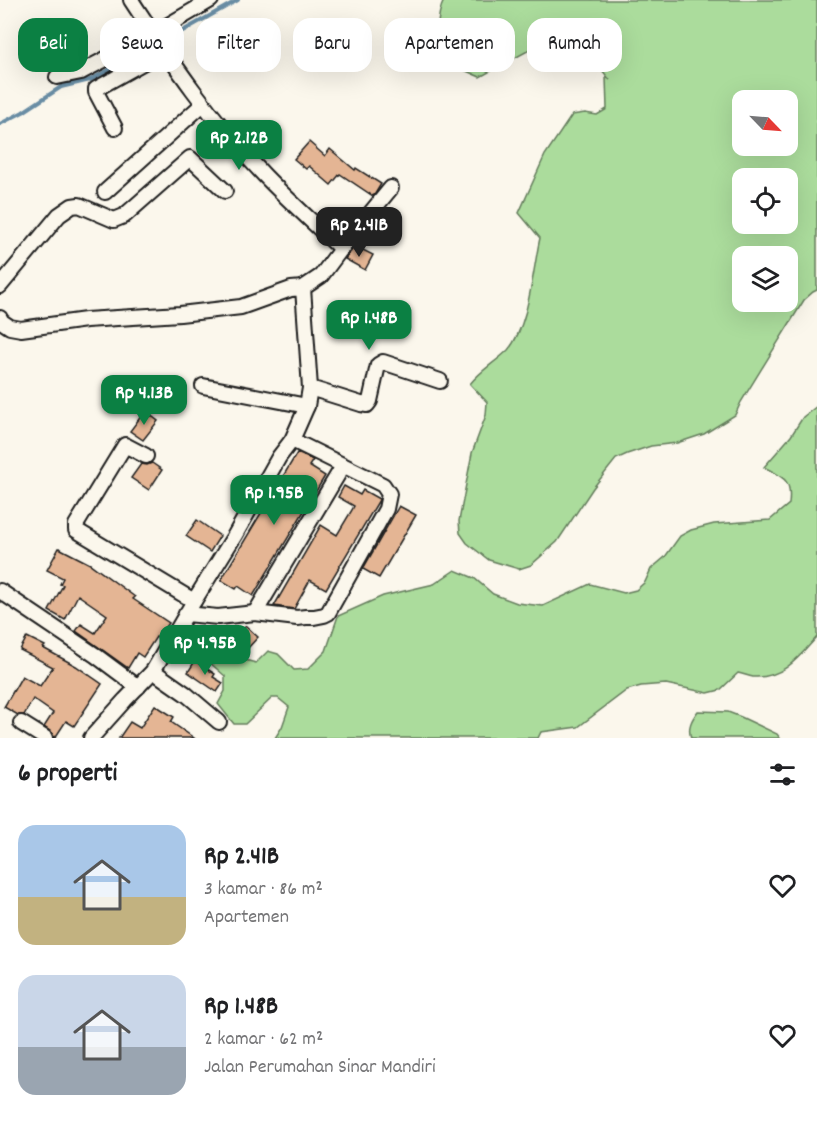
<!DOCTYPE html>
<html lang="id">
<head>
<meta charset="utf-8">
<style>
	body { margin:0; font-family:Dekko,sans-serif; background:#f2f2f2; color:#202124; height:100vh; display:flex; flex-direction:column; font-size:22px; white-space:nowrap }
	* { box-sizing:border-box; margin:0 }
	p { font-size:20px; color:#757577 }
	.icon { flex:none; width:33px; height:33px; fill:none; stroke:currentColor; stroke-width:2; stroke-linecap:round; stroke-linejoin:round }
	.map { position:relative; height:738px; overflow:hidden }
	.panel { display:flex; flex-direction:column; background:#fff; flex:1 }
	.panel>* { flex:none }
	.hud { position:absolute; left:18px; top:18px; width:782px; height:54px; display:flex; gap:12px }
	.needle { width:39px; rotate:115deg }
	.controls { position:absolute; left:732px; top:90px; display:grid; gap:12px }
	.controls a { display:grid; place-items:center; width:66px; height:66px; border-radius:12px; background:#fff; box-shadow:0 6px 24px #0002; font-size:30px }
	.price { position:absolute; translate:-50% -51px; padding:0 14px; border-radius:12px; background:#0b8043; color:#fff; font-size:20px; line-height:39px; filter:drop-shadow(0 2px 3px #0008) }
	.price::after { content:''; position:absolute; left:50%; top:36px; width:18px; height:14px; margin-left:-9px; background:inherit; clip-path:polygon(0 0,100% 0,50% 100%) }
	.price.on { background:#222; color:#fff }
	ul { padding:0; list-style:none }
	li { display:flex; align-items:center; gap:18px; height:150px; padding:0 18px }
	li span { display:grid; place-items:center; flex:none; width:168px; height:120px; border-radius:18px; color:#555 }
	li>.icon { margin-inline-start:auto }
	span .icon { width:72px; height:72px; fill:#fffc; stroke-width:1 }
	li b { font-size:26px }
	h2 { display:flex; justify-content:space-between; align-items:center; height:72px; padding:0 18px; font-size:26px }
	.pill { padding:0 21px; border-radius:18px; background:#fff; box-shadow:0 6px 24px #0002; font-size:21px; line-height:54px }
	.pill.on { background:#0b8043; color:#fff }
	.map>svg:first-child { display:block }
</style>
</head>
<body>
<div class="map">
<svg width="817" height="738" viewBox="0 0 817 738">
	<rect width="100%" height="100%" fill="#fbf7ec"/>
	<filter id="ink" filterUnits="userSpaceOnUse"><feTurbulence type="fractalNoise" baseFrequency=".0167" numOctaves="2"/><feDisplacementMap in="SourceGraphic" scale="12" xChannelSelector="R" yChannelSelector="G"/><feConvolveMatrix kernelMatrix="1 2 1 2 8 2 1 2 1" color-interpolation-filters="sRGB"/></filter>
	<g filter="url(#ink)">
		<g fill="#abdc9c" stroke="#647c5c" stroke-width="1.5" fill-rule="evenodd">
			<path d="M444,0h373v290l-4,2 -9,8 -63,102 -6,13 -31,19 -27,9 -26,3 -24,8 -11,5 -23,29 -36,54 -26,23 -12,4 -30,-9 -22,-17 -7,-10 -1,-12 13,-68 14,-38 1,-13 -17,-18c11,-14 26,-22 38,-34 21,-24 25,-81 32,-112l-21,-25 26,-58 27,-40 13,-2 12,2 10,-6 -1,-32 4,3 -8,-10 -24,-14 -24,-12 -21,4 -53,29c-9,-4 -19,-8 -27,-13 -18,-14 -18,-45 -9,-64zM742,100h46v46h-46zM742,178h46v46h-46zM742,256h46v46h-46z"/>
			<path d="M817,406v231c-18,20 -34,42 -64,40 -5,-1 -10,-3 -15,-4l-18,17 -12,3 -42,-9 -25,2 -14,4 -49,37 -37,5 -3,6h-263l7,-11 7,-20 -11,-9h-6l-27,26h-11l-16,-20 7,-13v-15l-16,-14 6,-13 5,-3 13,3 12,11 11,3 12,-12 10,3 16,16 14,-1 18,-18 12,-35 45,-20 51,-12 21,-14 19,8 19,16 24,9 26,3 47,-22 34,9 12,-3 9,-8 6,-13 14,-12 15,-21 11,-6 23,-6 56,-4 19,-16c3,-25 -5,-26 -25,-37l27,-31 12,-19z"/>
			<path d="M698,711l30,1 13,5 36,17 3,4h-89c-4,-11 1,-19 7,-27z"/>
		</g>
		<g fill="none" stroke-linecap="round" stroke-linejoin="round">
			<g stroke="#698da4" stroke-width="4">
				<path d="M163,42l75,-42"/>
				<path d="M0,124l23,-12 38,-25 29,-7 66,-35"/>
			</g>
		</g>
		<g fill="#e4b594" stroke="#1c1c1c" stroke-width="1.5">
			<path d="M309,142l16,14 5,-7 25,21 1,-2 25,16 -6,10 -2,2 -33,-22 -9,11 -22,-19 -3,3 -12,-10z"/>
			<path d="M355,246l18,9 -8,15 -20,-11z"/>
			<path d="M145,411l13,10 -15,19 -13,-9z"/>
			<path d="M297,453l16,7 -4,6 16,10 -72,120 -15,-10 -2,3 -15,-9z"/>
			<path d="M152,463l10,7 -13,20 -18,-12 10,-14 6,1z"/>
			<path d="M344,486l16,9 3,-5 16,9v1l-53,89 -16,-9 -16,29 -20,-3 47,-81 16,10 15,-25 2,-4 -16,-9z"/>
			<path d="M399,506l17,9 -37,63 -16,-9z"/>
			<path d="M197,520l23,16 -10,16 -24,-16z"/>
			<path d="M59,548l31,16 45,33 -2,2 36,24 -11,15 -2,-1 -13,20 -6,-4 -9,15 -52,-37 5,-7 14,9 12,-18 -29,-20 -13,25 -16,-9 14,-26 -3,-1 3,-6 -16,-8z"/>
			<path d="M246,626l12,11 -10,11 -12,-12z"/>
			<path d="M27,637l18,9 -2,2 33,18 26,18 -28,42 -8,-5 -11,17 -5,-7 -6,-4 9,-14 -20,-14 -9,16h-6l-14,-8 18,-31 18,10 13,-19 -33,-17z"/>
			<path d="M195,661l20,13 -2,3 10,6 -6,9 -29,-20z"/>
			<path d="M155,705l19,12 -3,5 23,16h-75l11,-16 10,6z"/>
		</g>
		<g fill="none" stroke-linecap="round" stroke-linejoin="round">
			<g stroke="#1c1c1c" stroke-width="18">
				<g id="street">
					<path d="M131,0c40,61 82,122 133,175 25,26 51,49 77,74l-20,27 -18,12"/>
					<path d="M57,77l24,-5 72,-38 58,-34"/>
					<path d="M115,128l-19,-36v-3l68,-38"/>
					<path d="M105,192l98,-88"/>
					<path d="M341,249l50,-61"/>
					<path d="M0,286l59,-71 13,-9 7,-1 35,15 10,-4 66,-58 35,33"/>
					<path d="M0,318l1,3 9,6 11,2 65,-9 94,-6 61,-7 50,-18 12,-1 7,100 -3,18 -15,34 -13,17 -44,78 -41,66 -41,70 -28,29 -34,38"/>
					<path d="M203,386l104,20"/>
					<path d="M310,388l51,16 6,1 3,-4 8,-36 5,-3 57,19"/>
					<path d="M146,456l-21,-11 -49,80v5l118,71"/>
					<path d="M0,591l95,64 43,32"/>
					<path d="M255,613l88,-147"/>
					<path d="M186,614l32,3 37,-4 42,5 9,-1h8l10,-2 4,-2 58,-104 3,-15 -6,-9 -91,-45"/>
					<path d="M153,671l33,23 33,28"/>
					<path d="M21,723l24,15"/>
				</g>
			</g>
			<use href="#street" stroke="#fbf7ec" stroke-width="14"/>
		</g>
	</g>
</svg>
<div class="controls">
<a><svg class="needle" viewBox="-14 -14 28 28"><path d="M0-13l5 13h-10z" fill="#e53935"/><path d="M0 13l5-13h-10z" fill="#757577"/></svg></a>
<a><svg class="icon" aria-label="locate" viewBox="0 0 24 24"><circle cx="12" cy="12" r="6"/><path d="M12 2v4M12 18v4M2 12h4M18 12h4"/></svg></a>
<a><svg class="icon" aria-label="layers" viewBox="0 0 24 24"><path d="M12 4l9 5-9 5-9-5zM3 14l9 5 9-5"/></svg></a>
</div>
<b class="price" style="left:239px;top:171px">Rp 2.12B</b>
<b class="price on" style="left:359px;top:258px">Rp 2.41B</b>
<b class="price" style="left:369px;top:351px">Rp 1.48B</b>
<b class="price" style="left:144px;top:426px">Rp 4.13B</b>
<b class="price" style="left:274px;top:526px">Rp 1.95B</b>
<b class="price" style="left:205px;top:676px">Rp 4.95B</b>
<div class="hud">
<a class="pill on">Beli</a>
<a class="pill">Sewa</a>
<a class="pill">Filter</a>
<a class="pill">Baru</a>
<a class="pill">Apartemen</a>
<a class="pill">Rumah</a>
</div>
</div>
<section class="panel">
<h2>6 properti<svg class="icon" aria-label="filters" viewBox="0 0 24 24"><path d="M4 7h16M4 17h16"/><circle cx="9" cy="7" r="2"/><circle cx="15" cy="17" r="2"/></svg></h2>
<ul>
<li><span style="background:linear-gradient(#a9c7e8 60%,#c2b280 0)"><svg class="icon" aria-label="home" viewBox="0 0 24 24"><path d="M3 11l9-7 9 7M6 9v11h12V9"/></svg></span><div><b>Rp 2.41B</b><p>3 kamar · 86 m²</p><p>Apartemen</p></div><svg class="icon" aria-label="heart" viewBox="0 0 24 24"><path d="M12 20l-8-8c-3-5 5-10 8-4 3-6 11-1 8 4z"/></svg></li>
<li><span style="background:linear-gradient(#c9d6e8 60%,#9aa5b1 0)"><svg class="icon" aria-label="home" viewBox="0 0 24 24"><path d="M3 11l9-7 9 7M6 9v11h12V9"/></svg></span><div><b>Rp 1.48B</b><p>2 kamar · 62 m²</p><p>Jalan Perumahan Sinar Mandiri</p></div><svg class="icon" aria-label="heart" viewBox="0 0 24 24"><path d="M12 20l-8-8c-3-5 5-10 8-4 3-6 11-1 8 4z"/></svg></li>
</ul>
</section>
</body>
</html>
